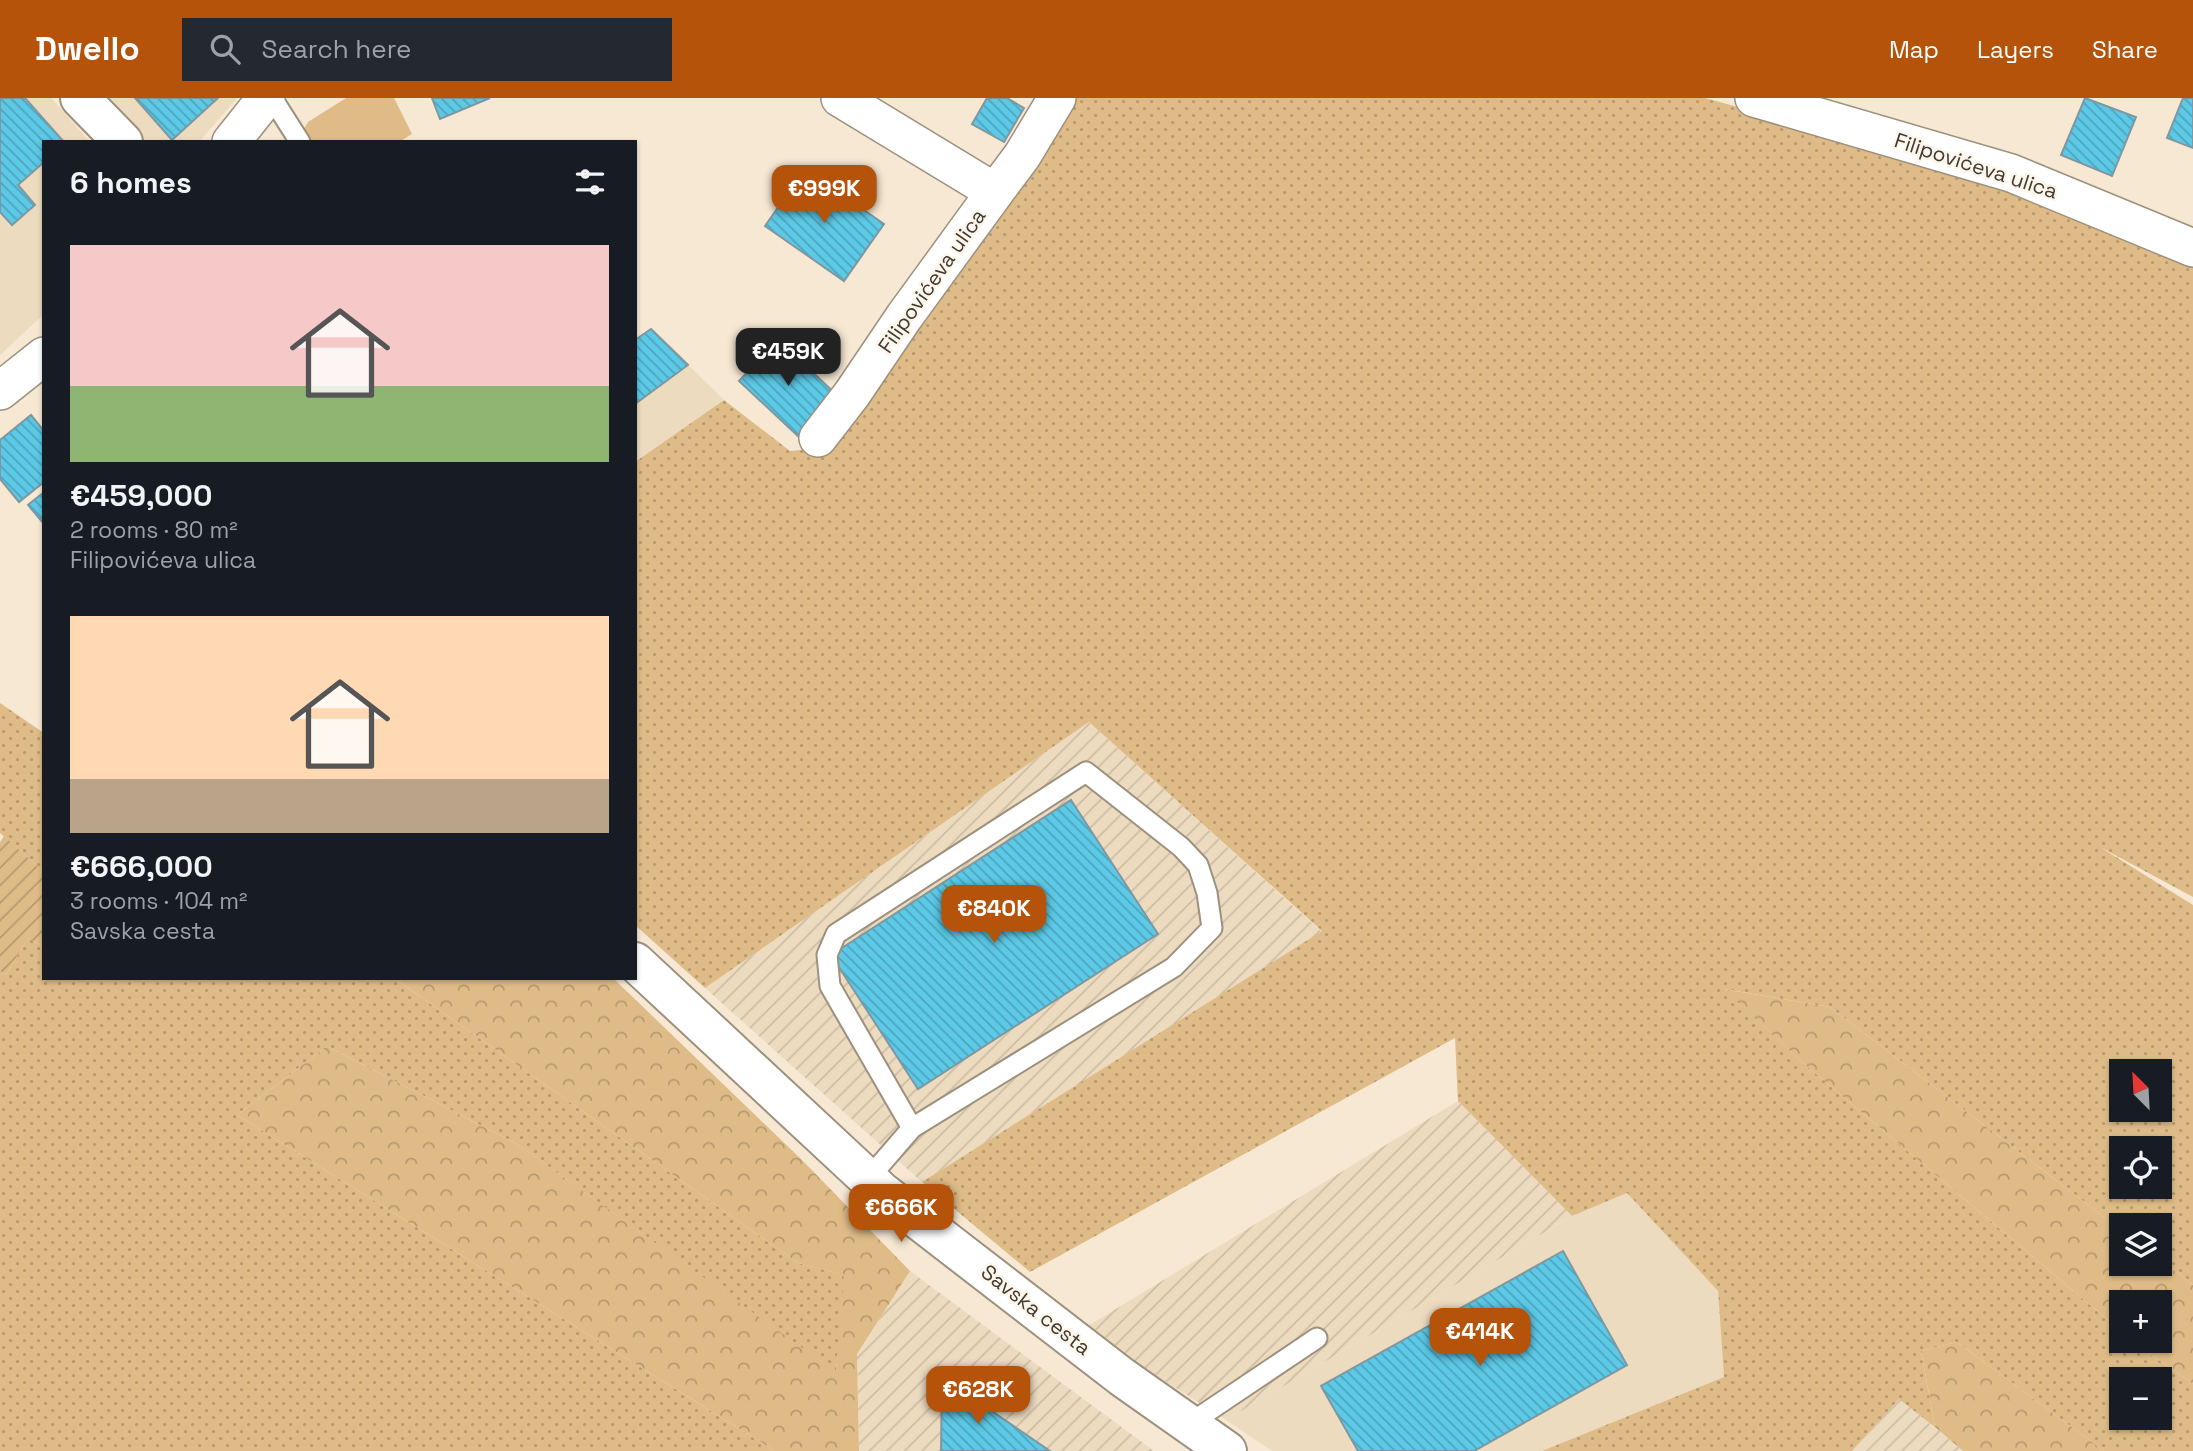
<!DOCTYPE html>
<html lang="en">
<head>
<meta charset="utf-8">
<style>
	body { margin:0; font-family:"Space Grotesk",sans-serif; background:#242831; color:#f1f3f6; height:100vh; display:flex; flex-direction:column; font-size:26px; white-space:nowrap }
	* { box-sizing:border-box; margin:0 }
	p { font-size:23px; color:#9ea1a6 }
	.icon { flex:none; width:38px; height:38px; fill:none; stroke:currentColor; stroke-width:2; stroke-linecap:round; stroke-linejoin:round }
	.map { position:relative; flex:1; overflow:hidden }
	.sheet { position:absolute; left:42px; top:42px; width:595px; height:840px; display:flex; flex-direction:column; background:#171b24; border-radius:0px; box-shadow:0 2px 5px #0004 }
	.sheet>* { flex:none }
	.needle { width:46px; rotate:336deg }
	.controls { position:absolute; left:2109px; top:961px; display:grid; gap:14px }
	.controls a { display:grid; place-items:center; width:63px; height:63px; border-radius:0px; background:#171b24; box-shadow:0 2px 5px #0004; font-size:35px }
	.price { position:absolute; translate:-50% -60px; padding:0 16px; border-radius:14px; background:#b45309; color:#fff; font-size:23px; line-height:46px; filter:drop-shadow(0 2px 4px #0008) }
	.price::after { content:''; position:absolute; left:50%; top:42px; width:21px; height:16px; margin-left:-10px; background:inherit; clip-path:polygon(0 0,100% 0,50% 100%) }
	.price.selected { background:#222; color:#fff }
	ul { padding:0; list-style:none }
	li { display:grid; align-content:center; gap:14px; height:371px; padding:0 28px }
	li span { display:grid; place-items:center; height:217px; border-radius:0px; color:#555 }
	li>.icon { margin-inline-start:auto }
	span .icon { width:126px; height:126px; fill:#fffc; stroke-width:1 }
	li b { font-size:30px }
	h2 { display:flex; justify-content:space-between; align-items:center; height:84px; padding:0 28px; font-size:30px }
	header { display:flex; align-items:center; gap:42px; box-sizing:border-box; height:98px; padding:0 35px; background:#b45309; color:#fff }
	header strong { font-size:33px }
	nav { display:flex; gap:38px; margin-inline-start:auto; font-size:24px }
	.search { width:490px; height:63px; background:#242831; display:flex; align-items:center; gap:18px; box-sizing:border-box; padding:0 24px; border-radius:0px; color:#9ea1a6; font-size:26px }
	.map>svg:first-child { display:block }
</style>
</head>
<body>
<header>
<strong>Dwello</strong>
<div class="search"><svg class="icon" aria-label="search" viewBox="0 0 24 24"><circle cx="10" cy="10" r="6"/><path d="M15 15l6 6"/></svg>Search here</div>
<nav><a>Map</a><a>Layers</a><a>Share</a></nav>
</header>
<div class="map">
<svg width="2193" height="1353" viewBox="0 0 2193 1353">
	<defs>
		<pattern id="industrial-furrows" width="10" height="10" patternUnits="userSpaceOnUse" patternTransform="scale(1.75)"><rect width="10" height="10" fill="#eddbc0"/><path d="M-1 1l2-2M0 10L10 0M9 11l2-2" fill="none" stroke="#ccbda5"/></pattern>
		<pattern id="grass-dots" width="8" height="8" patternUnits="userSpaceOnUse" patternTransform="scale(1.75)"><rect width="8" height="8" fill="#dfbc87"/><path d="M2 2h.1M6 6h.1" fill="none" stroke="#b69a6f" stroke-width="1.8" stroke-linecap="round"/></pattern>
		<pattern id="forest-crowns" width="20" height="18" patternUnits="userSpaceOnUse" patternTransform="scale(1.75)"><rect width="20" height="18" fill="#dfbc87"/><path d="M2 6a3 3 0 1 1 6 0M12 15a3 3 0 1 1 6 0" fill="none" stroke="#b69a6f"/></pattern>
		<pattern id="garden-furrows" width="10" height="10" patternUnits="userSpaceOnUse" patternTransform="scale(1.75)"><rect width="10" height="10" fill="#dfbc87"/><path d="M-1 1l2-2M0 10L10 0M9 11l2-2" fill="none" stroke="#b69a6f"/></pattern>
		<pattern id="building-back-hatch" width="6" height="6" patternUnits="userSpaceOnUse" patternTransform="scale(1.75)"><rect width="6" height="6" fill="#5cc9e7"/><path d="M-1 5l2 2M0 0l6 6M5-1l2 2" fill="none" stroke="#4da4bc"/></pattern>
	</defs>
	<rect width="100%" height="100%" fill="#f6e8d3"/>
	<g fill="#eddbc0">
		<path d="M0,0h51l39,44h-46v172l-44,41z"/>
		<path d="M103,0h134l-38,44h-56z"/>
		<path d="M651,231l73,71 -89,62v-122z"/>
		<path d="M1627,1095l91,98 6,86 -182,74h-270l-46,-31 346,-204z"/>
	</g>
	<g fill="url(#industrial-furrows)">
		<path d="M1089,624l233,210 -400,250 -217,-194z"/>
		<path d="M1458,1003l114,115 -346,204 -143,-91z"/>
		<path d="M910,1173l244,180h-295l-2,-97z"/>
		<path d="M1899,1300l36,29 28,24h-111z"/>
	</g>
	<g fill="url(#grass-dots)" fill-rule="evenodd">
		<path d="M1067,0h638l180,49 103,33 205,80v637l-93,-50 93,58v380l-33,-26v-34h-39v5l-291,-223 -106,-18 78,73 319,269v9l11,1 61,43v67h-89l-147,-109 -36,9 14,76 -36,-28 -47,52h-310l182,-74 -6,-86 -91,-98 -55,23 -114,-115 -3,-63 -425,234 -108,-90 400,-251 -233,-209 -384,266 -70,-63v-463l89,-62 66,51 30,-3zM2121,973h39v39h-39zM2121,1050h39v38h-39zM2121,1281h39v39h-39z"/>
		<path d="M0,605l44,30v139l-44,-39z"/>
		<path d="M28,840l16,9v31h350l404,285 47,12 -9,98 -319,-229 -190,-98 -90,69 538,336h-775v-480l6,4z"/>
	</g>
	<g fill="url(#forest-crowns)">
		<path d="M394,880h219l190,183 107,110 -53,83 2,97h-84l-538,-336 90,-69 190,98 319,228 8,-97 -46,-12z"/>
		<path d="M1723,891l107,18 291,223v34h39v-5l33,26v99l-61,-43 28,-1v-38h-39v29l-319,-269z"/>
		<path d="M1957,1244l147,109h-141l-28,-24 -14,-76z"/>
	</g>
	<path fill="#dfbc87" d="M346,0h48l18,36 -13,8h-91l-4,-13 4,-7z"/>
	<path fill="url(#garden-furrows)" d="M4,738l40,36v75l-16,-9 -22,37 -6,-4v-129z"/>
	<g fill="url(#building-back-hatch)" stroke="#7f98a0" stroke-width="2">
		<path d="M0,0h25l39,44h-20v20l-26,23 17,20 -23,20 -12,-13z"/>
		<path d="M135,0h83l-46,42z"/>
		<path d="M432,0h58l-50,21z"/>
		<path d="M987,0h20l17,10 -20,34 -32,-18z"/>
		<path d="M2085,0l51,19 -24,59 -51,-21z"/>
		<path d="M2183,0h10v50l-26,-10z"/>
		<path d="M805,71l79,55 -40,57 -79,-55z"/>
		<path d="M651,231l37,36 -53,39v-64z"/>
		<path d="M778,242l60,56 -39,41 -60,-56z"/>
		<path d="M31,317l13,16v51l-25,20 -19,-23v-39z"/>
		<path d="M44,394v32l-16,-19z"/>
		<path d="M1071,702l87,134 -240,155 -87,-134z"/>
		<path d="M1563,1153l64,114 -153,86h-116l-37,-65z"/>
		<path d="M942,1279l108,74h-109z"/>
	</g>
	<g fill="none" stroke-linecap="round" stroke-linejoin="round">
		<g stroke="#9d907d" stroke-width="23">
			<g id="service">
				<path d="M272,0l28,44"/>
				<path d="M868,1081l44,-51 262,-161 38,-39 -5,-35 -9,-28 -17,-18 -95,-75 -250,162 -9,21 3,31 82,142"/>
				<path d="M1189,1326l128,-86"/>
			</g>
		</g>
		<g stroke="#9d907d" stroke-width="40">
			<g id="minor">
				<path d="M840,0l155,94 27,-36 35,-58"/>
				<path d="M1754,0l257,75 182,75"/>
				<path d="M231,44l35,-44"/>
				<path d="M0,293l44,-35"/>
				<path d="M818,340l34,-44 52,-77 91,-125"/>
			</g>
		</g>
		<g stroke="#9d907d" stroke-width="42">
			<g id="tertiary">
				<path d="M80,0l43,44"/>
				<path d="M635,864l246,229 241,186 105,74"/>
			</g>
		</g>
		<use href="#service" stroke="#fff" stroke-width="19"/>
		<use href="#minor" stroke="#fff" stroke-width="37"/>
		<use href="#tertiary" stroke="#fff" stroke-width="38"/>
	</g>
	<g text-anchor="middle" stroke-width="5" stroke-linejoin="round" paint-order="stroke">
		<g font-size="21" fill="#3f3a32" stroke="#fef6ea">
			<text transform="translate(1976 68) rotate(18)" y="7">Filipovićeva ulica</text>
			<text transform="translate(932 183) rotate(-55)" y="7">Filipovićeva ulica</text>
			<text transform="translate(1036 1212) rotate(38)" y="7">Savska cesta</text>
		</g>
	</g>
</svg>
<div class="controls">
<a><svg class="needle" viewBox="-14 -14 28 28"><path d="M0-13l5 13h-10z" fill="#e53935"/><path d="M0 13l5-13h-10z" fill="#9ea1a6"/></svg></a>
<a><svg class="icon" aria-label="locate" viewBox="0 0 24 24"><circle cx="12" cy="12" r="6"/><path d="M12 2v4M12 18v4M2 12h4M18 12h4"/></svg></a>
<a><svg class="icon" aria-label="layers" viewBox="0 0 24 24"><path d="M12 4l9 5-9 5-9-5zM3 14l9 5 9-5"/></svg></a>
<a>+</a>
<a>−</a>
</div>
<b class="price" style="left:824px;top:127px">€999K</b>
<b class="price selected" style="left:788px;top:290px">€459K</b>
<b class="price" style="left:994px;top:847px">€840K</b>
<b class="price" style="left:901px;top:1146px">€666K</b>
<b class="price" style="left:1480px;top:1270px">€414K</b>
<b class="price" style="left:978px;top:1328px">€628K</b>
<section class="sheet">
<h2>6 homes<svg class="icon" aria-label="filters" viewBox="0 0 24 24"><path d="M4 7h16M4 17h16"/><circle cx="9" cy="7" r="2"/><circle cx="15" cy="17" r="2"/></svg></h2>
<ul>
<li><span style="background:linear-gradient(#f6c9c9 65%,#8fb573 0)"><svg class="icon" aria-label="home" viewBox="0 0 24 24"><path d="M3 11l9-7 9 7M6 9v11h12V9"/></svg></span><div><b>€459,000</b><p>2 rooms · 80 m²</p><p>Filipovićeva ulica</p></div></li>
<li><span style="background:linear-gradient(#ffd9b3 75%,#b9a48a 0)"><svg class="icon" aria-label="home" viewBox="0 0 24 24"><path d="M3 11l9-7 9 7M6 9v11h12V9"/></svg></span><div><b>€666,000</b><p>3 rooms · 104 m²</p><p>Savska cesta</p></div></li>
</ul>
</section>
</div>
</body>
</html>
